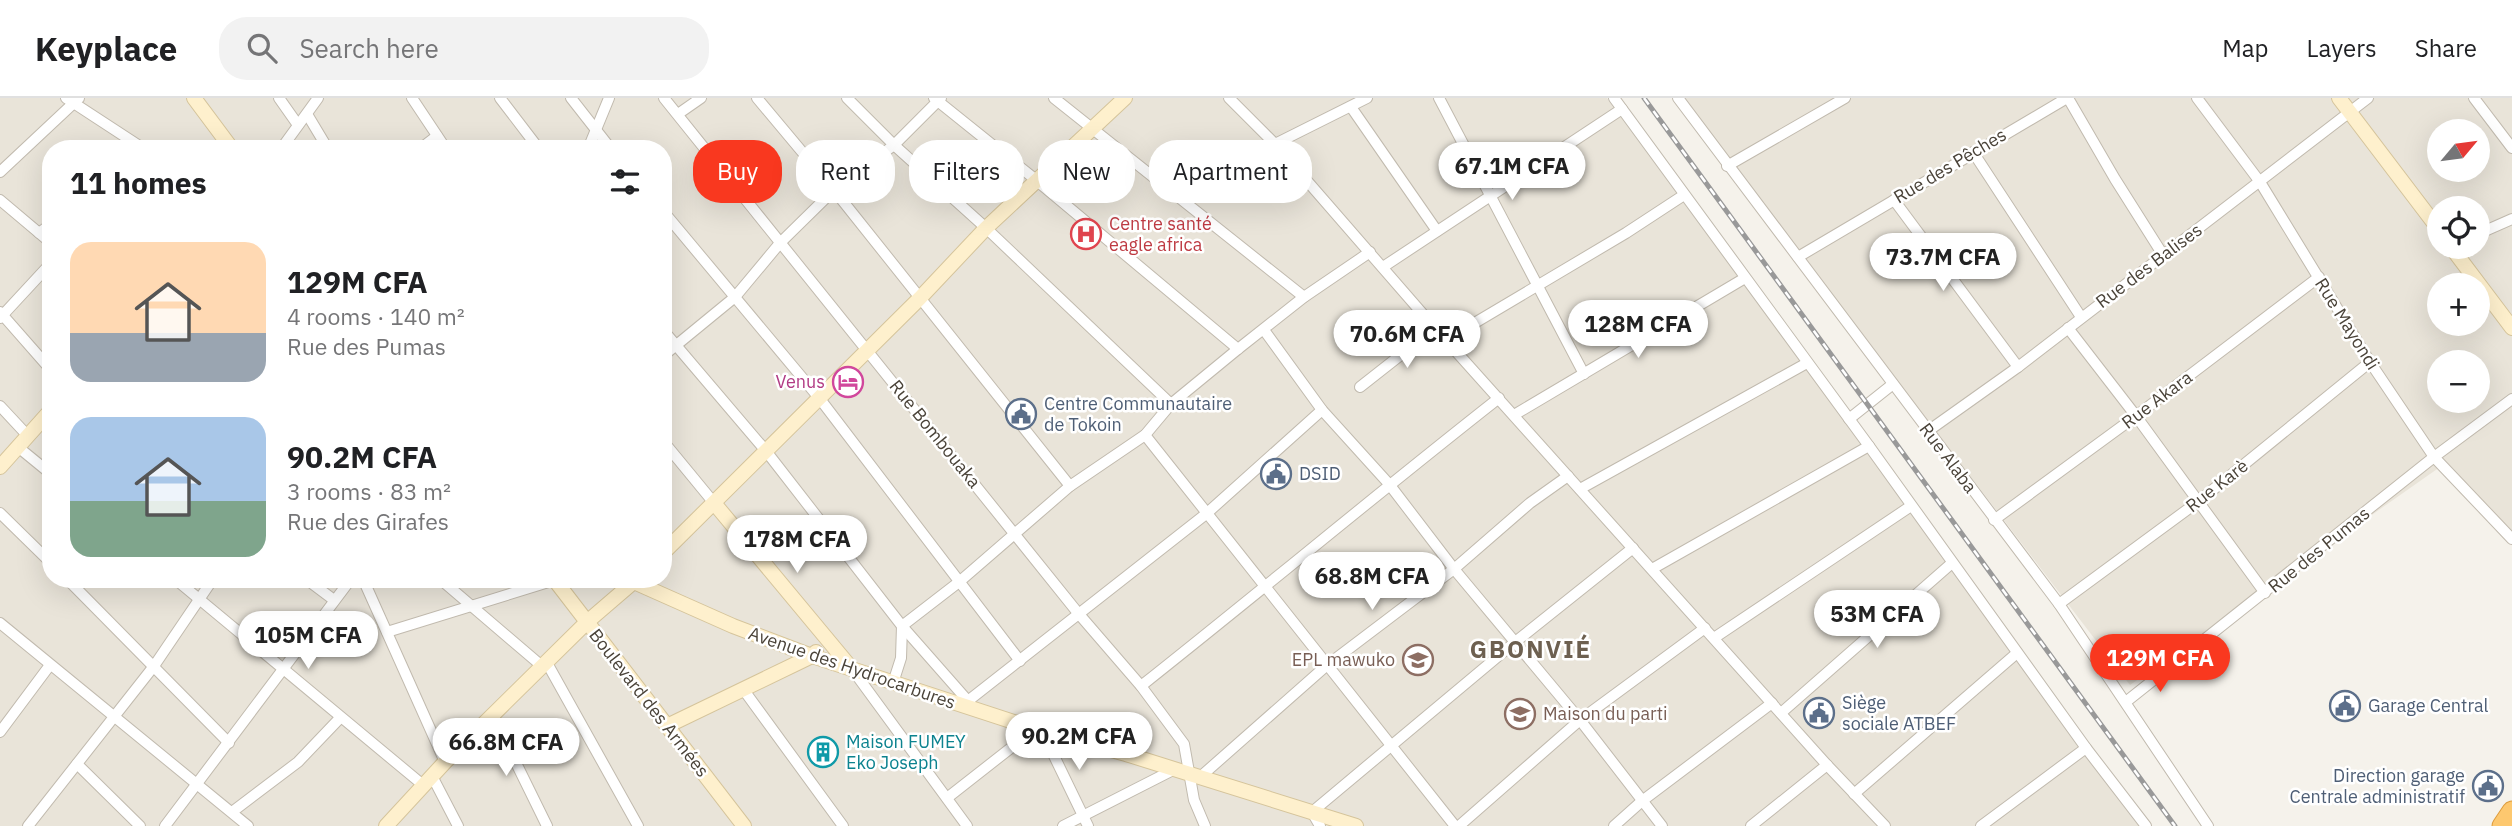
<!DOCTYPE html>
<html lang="en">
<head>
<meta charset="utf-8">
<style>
	body { margin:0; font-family:"IBM Plex Sans",sans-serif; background:#f2f2f2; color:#202124; height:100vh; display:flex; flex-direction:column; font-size:26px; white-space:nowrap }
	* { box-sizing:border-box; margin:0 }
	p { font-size:23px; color:#757577 }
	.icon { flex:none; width:38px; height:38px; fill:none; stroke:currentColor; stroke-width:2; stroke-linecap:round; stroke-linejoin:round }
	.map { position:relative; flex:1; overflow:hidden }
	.drawer { position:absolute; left:42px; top:42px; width:630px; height:448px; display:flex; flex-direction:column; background:#fff; border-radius:28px; box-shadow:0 7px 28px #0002 }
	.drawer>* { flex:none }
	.top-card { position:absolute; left:693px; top:42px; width:665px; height:63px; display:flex; gap:14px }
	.needle { width:46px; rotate:61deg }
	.buttons { position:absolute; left:2427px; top:21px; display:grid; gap:14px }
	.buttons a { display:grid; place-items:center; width:63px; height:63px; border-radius:50%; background:#fff; box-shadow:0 7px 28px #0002; font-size:35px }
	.price { position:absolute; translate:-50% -60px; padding:0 16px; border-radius:24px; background:#fff; color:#222; font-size:23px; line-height:46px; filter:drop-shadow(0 2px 4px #0008) }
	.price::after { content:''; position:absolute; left:50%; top:42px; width:21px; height:16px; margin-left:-10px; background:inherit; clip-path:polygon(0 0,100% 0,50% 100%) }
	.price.current { background:#f9381f; color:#fff }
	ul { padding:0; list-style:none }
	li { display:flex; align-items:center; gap:21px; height:175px; padding:0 28px }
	li span { display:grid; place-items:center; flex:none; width:196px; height:140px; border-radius:21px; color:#555 }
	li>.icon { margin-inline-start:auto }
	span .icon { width:84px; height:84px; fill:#fffc; stroke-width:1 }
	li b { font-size:30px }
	h2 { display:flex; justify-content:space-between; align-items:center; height:84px; padding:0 28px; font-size:30px }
	.chip { padding:0 24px; border-radius:28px; background:#fff; box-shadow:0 7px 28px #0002; font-size:24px; line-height:63px }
	.chip.current { background:#f9381f; color:#fff }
	header { display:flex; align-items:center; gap:42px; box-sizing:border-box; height:98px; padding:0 35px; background:#fff; border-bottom:2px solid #e0e0e0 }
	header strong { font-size:33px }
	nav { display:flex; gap:38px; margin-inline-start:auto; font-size:24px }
	.search { width:490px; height:63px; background:#f2f2f2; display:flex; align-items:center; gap:18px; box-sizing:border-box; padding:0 24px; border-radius:28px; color:#757577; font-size:26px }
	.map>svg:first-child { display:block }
</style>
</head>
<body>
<header>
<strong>Keyplace</strong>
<div class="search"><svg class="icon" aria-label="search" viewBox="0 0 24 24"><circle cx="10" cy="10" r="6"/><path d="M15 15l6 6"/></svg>Search here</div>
<nav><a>Map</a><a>Layers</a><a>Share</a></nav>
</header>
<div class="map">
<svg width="2512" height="728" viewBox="0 0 2512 728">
	<rect width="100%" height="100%" fill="#f5f2eb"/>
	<g fill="#e9e4d9" fill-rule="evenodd">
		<path d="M0,0h1607l112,149 424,579h-2143zM51,51h612v430h-612z"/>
		<path d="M1681,0h831v439l-72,-70 -310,218zM2440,33h38v39h-38zM2440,110h38v39h-38zM2440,187h38v39h-38zM2440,264h38v39h-38z"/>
	</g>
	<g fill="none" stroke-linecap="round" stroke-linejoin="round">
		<g stroke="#c1baae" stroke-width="12">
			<g id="street">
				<path d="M66,0l78,51"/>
				<path d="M279,0l19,27"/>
				<path d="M412,0l34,51"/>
				<path d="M500,0l39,51"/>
				<path d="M571,0l40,51"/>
				<path d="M664,0l414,515 63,73 43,58 10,56 11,26"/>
				<path d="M757,0l77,92 236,296"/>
				<path d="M847,0l47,47 92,83 185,176"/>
				<path d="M934,0l102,82 202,169"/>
				<path d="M1054,0l250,199"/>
				<path d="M1229,0l46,46 160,184 392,437 58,61"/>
				<path d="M1439,0l145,276"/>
				<path d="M1614,0l255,348 217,302 60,78"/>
				<path d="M1678,0l381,506 149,222"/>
				<path d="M2068,0l47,81 48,76"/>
				<path d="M2197,0l63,84 110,180 64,95 78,82"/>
				<path d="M2474,0l38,50"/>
				<path d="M1351,9l86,124"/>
				<path d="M307,16l21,35"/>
				<path d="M678,16l23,-16"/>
				<path d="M1275,46l92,-46"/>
				<path d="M281,51l37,-51"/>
				<path d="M420,51l17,-13"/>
				<path d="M588,51l21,-51"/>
				<path d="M1973,54l108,165"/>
				<path d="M1727,68l118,-68"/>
				<path d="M0,74l79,-74"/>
				<path d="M0,102l51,43"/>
				<path d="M1894,102l124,167"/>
				<path d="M663,113l157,188 200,262"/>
				<path d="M39,135l12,-9"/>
				<path d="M2478,136l34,-15"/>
				<path d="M1798,159l269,-159"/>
				<path d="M1383,169l239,-158"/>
				<path d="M0,214l51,58"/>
				<path d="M0,220l51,-55"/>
				<path d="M2068,230l68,88 129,177"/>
				<path d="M663,232l103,121 136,175 66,75"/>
				<path d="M1264,232l58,80 67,74 65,85 126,151 82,106"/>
				<path d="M1446,242l180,-107 58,-38"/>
				<path d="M663,258l72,-59 45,-54 54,-53 60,-45 47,-47"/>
				<path d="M1360,289l75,-59"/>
				<path d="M0,308l28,30"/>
				<path d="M1514,317l231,-137"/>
				<path d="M1849,321l44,-35"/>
				<path d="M1928,333l90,-64 350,-269"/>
				<path d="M1145,337l310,391"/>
				<path d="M663,343l51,62"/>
				<path d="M18,349l33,27"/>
				<path d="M1580,391l227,-126"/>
				<path d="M0,415l51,50"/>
				<path d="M1994,422l142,-104 183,-139"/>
				<path d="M663,433l10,12"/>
				<path d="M1652,471l217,-123"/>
				<path d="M67,481l162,164"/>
				<path d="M175,481l248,206"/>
				<path d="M306,481l28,21"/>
				<path d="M363,481l82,183"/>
				<path d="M440,481l103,88"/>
				<path d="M2059,506l140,-103 171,-139"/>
				<path d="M0,525l248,203"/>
				<path d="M387,534l168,-52"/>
				<path d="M1714,540l197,-132"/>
				<path d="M547,565l91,163"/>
				<path d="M852,571l115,157"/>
				<path d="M893,585l8,-25 1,-32 57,-44 111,-96 75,-51 26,-31 67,-55 66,-52 66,-45"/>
				<path d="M1141,588c120,-95 237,-193 358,-288"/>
				<path d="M743,591l100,137"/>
				<path d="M2127,603l307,-244 78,-58"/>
				<path d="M964,606l242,-190 116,-104"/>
				<path d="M1781,615l171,-150"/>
				<path d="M493,618l54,110"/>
				<path d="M1042,633l46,95"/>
				<path d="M0,634l50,-67"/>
				<path d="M77,666l63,62"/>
				<path d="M432,678l26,50"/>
				<path d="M1199,680l127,-112 128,-97 76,-66 38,-27"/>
				<path d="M1854,696l163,-141"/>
				<path d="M947,700l88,-69"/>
				<path d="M232,714l66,-50 42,-44"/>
				<path d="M28,728l126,-160 59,-87"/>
				<path d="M165,728l186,-247"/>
				<path d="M1063,728l110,-56"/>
				<path d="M1320,728l-8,-14 202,-169 119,-95"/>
				<path d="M1459,728l121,-106 125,-92"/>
				<path d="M1614,728l28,-25 130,-98"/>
				<path d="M1751,728l76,-61"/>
				<path d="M1981,728l105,-78"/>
			</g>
		</g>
		<g stroke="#d5c49b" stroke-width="16">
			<g id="secondary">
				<path d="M194,0l38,51"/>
				<path d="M2339,0l101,133"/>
				<path d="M2451,149l61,81"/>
				<path d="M0,369l51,-57"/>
				<path d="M714,405l138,166"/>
				<path d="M663,455l257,-255 66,-70 139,-130"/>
				<path d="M554,481l190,247"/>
				<path d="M634,484l99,44 79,30 223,73 91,25 230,72"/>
				<path d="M667,628l145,-70 4,-4"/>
				<path d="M386,728l59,-64 142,-140 50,-43"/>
			</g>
		</g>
		<g stroke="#dd9c3d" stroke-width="21">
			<path id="highway" d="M2502,728l10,-15"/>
		</g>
		<use href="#street" stroke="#fff" stroke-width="10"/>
		<use href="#secondary" stroke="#fef0cd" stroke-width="14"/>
		<use href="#highway" stroke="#fdc86f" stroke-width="19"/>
		<g stroke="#999" stroke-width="5">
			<path id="rail" d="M1644,0l531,728"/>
		</g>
		<use href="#rail" stroke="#fff" stroke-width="2.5" stroke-dasharray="8" stroke-linecap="butt"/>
	</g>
	<defs>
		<g id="hospital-ring" transform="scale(1.575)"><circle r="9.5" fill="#fff" stroke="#e0444e" stroke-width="1.5"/><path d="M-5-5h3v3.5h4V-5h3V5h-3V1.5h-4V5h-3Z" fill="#e0444e"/></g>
		<g id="hotel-ring" transform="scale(1.575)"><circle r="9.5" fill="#fff" stroke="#d1479c" stroke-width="1.5"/><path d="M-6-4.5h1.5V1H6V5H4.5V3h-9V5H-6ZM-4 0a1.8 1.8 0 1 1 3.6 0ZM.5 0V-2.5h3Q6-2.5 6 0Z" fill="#d1479c"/></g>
		<g id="civic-ring" transform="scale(1.575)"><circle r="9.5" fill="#fff" stroke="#5c6f8a" stroke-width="1.5"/><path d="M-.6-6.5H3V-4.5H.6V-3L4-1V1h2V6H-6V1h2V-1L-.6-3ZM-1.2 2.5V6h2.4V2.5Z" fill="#5c6f8a"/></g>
		<g id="school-ring" transform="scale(1.575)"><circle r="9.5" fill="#fff" stroke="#8d6e63" stroke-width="1.5"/><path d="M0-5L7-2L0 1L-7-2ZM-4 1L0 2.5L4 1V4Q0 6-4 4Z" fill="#8d6e63"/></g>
		<g id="building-ring" transform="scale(1.575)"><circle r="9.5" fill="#fff" stroke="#0f9aa8" stroke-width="1.5"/><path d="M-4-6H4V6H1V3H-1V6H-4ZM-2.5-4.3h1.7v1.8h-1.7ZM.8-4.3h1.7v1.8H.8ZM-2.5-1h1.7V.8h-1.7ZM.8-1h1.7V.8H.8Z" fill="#0f9aa8"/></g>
	</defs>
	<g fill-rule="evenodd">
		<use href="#hospital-ring" x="1086" y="136"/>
		<use href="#hotel-ring" x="848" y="284"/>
		<use href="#civic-ring" x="1021" y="316"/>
		<use href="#civic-ring" x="1276" y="376"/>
		<use href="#school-ring" x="1418" y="562"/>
		<use href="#civic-ring" x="2345" y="608"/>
		<use href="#civic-ring" x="1819" y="615"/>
		<use href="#school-ring" x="1520" y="616"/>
		<use href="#building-ring" x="823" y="654"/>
		<use href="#civic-ring" x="2488" y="688"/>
	</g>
	<g text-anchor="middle" stroke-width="5" stroke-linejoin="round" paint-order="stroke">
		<g font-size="18" fill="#4a4339" stroke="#fff">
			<text transform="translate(1950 68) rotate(-31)" y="6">Rue des Pêches</text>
			<text transform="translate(2149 168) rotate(-37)" y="6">Rue des Balises</text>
			<text transform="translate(2347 226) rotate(58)" y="6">Rue Mayondi</text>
			<text transform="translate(2157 302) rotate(-37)" y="6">Rue Akara</text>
			<text transform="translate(935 336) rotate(51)" y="6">Rue Bombouaka</text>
			<text transform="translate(1948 360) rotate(53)" y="6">Rue Alaba</text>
			<text transform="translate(2217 388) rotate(-38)" y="6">Rue Karè</text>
			<text transform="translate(2319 452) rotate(-39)" y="6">Rue des Pumas</text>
			<text transform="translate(852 570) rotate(19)" y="6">Avenue des Hydrocarbures</text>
			<text transform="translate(649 605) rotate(52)" y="6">Boulevard des Armées</text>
		</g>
		<g font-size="18" fill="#be3a42" stroke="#fff" text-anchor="start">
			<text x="1109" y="132">Centre santé<tspan x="1109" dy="21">eagle africa</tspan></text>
		</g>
		<g font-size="18" fill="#b23c85" stroke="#fff" text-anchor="end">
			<text x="825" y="290">Venus</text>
		</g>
		<g font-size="18" fill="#4e5e75" stroke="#fff" text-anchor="start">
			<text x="1044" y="312">Centre Communautaire<tspan x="1044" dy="21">de Tokoin</tspan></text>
			<text x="1299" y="382">DSID</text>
			<text x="1842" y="611">Siège<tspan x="1842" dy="21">sociale ATBEF</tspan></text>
			<text x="2368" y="614">Garage Central</text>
			<text x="2465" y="684" text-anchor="end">Direction garage<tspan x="2465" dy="21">Centrale administratif</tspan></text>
		</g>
		<g font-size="18" fill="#785e54" stroke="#fff" text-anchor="end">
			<text x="1395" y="568">EPL mawuko</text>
			<text x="1543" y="622" text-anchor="start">Maison du parti</text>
		</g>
		<g font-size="18" fill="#0d838f" stroke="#fff" text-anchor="start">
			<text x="846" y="650">Maison FUMEY<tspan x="846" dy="21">Eko Joseph</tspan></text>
		</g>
		<g font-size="24" font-weight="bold" letter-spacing="2" fill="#6d6050" stroke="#fff">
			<text x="1531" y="560">GBONVIÉ</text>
		</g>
	</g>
</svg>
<div class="buttons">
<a><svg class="needle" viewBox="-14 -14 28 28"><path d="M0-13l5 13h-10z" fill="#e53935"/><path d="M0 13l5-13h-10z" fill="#757577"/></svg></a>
<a><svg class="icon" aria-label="locate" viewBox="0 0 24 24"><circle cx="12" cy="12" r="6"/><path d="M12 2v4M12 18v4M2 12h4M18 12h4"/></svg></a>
<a>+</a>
<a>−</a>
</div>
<b class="price" style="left:1512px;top:104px">67.1M CFA</b>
<b class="price" style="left:1943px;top:195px">73.7M CFA</b>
<b class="price" style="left:1638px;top:262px">128M CFA</b>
<b class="price" style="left:1407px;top:272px">70.6M CFA</b>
<b class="price" style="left:797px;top:477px">178M CFA</b>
<b class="price" style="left:1372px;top:514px">68.8M CFA</b>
<b class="price" style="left:1877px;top:552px">53M CFA</b>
<b class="price" style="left:308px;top:573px">105M CFA</b>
<b class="price current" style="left:2160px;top:596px">129M CFA</b>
<b class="price" style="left:1079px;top:674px">90.2M CFA</b>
<b class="price" style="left:506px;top:680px">66.8M CFA</b>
<div class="top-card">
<a class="chip current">Buy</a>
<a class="chip">Rent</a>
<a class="chip">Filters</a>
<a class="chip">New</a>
<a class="chip">Apartment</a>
</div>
<section class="drawer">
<h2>11 homes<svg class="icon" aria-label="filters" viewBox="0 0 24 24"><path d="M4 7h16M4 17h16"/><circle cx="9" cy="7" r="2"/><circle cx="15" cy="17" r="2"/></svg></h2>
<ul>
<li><span style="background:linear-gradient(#ffd9b3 65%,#9aa5b1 0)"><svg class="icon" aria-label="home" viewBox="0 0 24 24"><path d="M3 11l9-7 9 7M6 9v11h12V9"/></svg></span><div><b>129M CFA</b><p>4 rooms · 140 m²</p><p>Rue des Pumas</p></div></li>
<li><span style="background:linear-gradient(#a9c7e8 60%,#7fa58c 0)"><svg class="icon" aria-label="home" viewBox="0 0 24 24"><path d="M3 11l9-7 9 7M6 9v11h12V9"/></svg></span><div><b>90.2M CFA</b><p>3 rooms · 83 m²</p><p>Rue des Girafes</p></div></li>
</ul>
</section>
</div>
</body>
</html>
